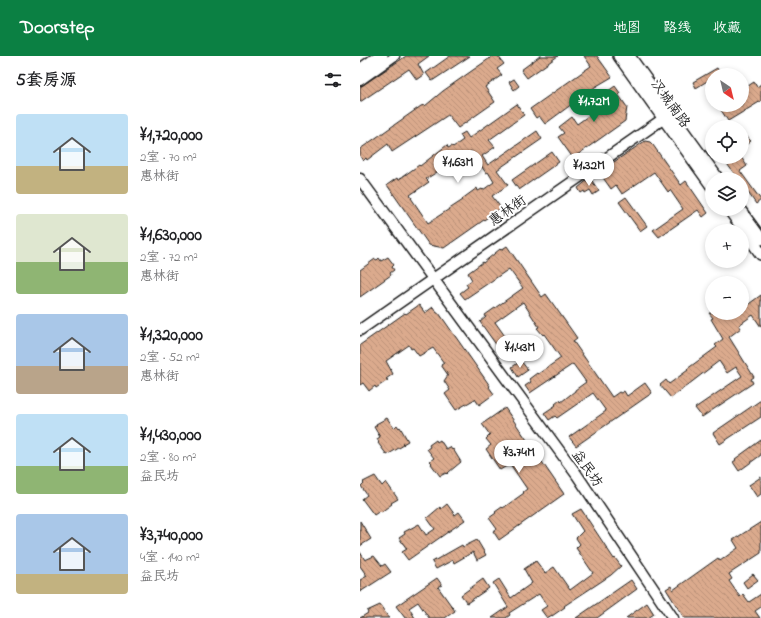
<!DOCTYPE html>
<html lang="zh">
<head>
<meta charset="utf-8">
<style>
	body { margin:0; font-family:"Indie Flower","LXGW WenKai TC",sans-serif; background:#f2f2f2; color:#202124; height:100vh; display:flex; flex-direction:column; font-size:15px; white-space:nowrap }
	* { box-sizing:border-box; margin:0 }
	p { font-size:13px; color:#757577 }
	.icon { flex:none; width:22px; height:22px; fill:none; stroke:currentColor; stroke-width:2; stroke-linecap:round; stroke-linejoin:round }
	.map { position:relative; flex:1; overflow:hidden }
	.sheet { display:flex; flex-direction:column; background:#fff; width:360px }
	.sheet>* { flex:none }
	.needle { width:26px; rotate:145deg }
	.buttons { position:absolute; left:345px; top:12px; display:grid; gap:8px }
	.buttons a { display:grid; place-items:center; width:44px; height:44px; border-radius:50%; background:#fff; box-shadow:0 2px 6px #0003; font-size:20px }
	.price { position:absolute; translate:-50% -34px; padding:0 9px; border-radius:14px; background:#fff; color:#222; font-size:13px; line-height:26px; filter:drop-shadow(0 1px 2px #0008) }
	.price::after { content:''; position:absolute; left:50%; top:24px; width:12px; height:9px; margin-left:-6px; background:inherit; clip-path:polygon(0 0,100% 0,50% 100%) }
	.price.active { background:#0b8043; color:#fff }
	ul { padding:0; list-style:none }
	li { display:flex; align-items:center; gap:12px; height:100px; padding:0 16px }
	li span { display:grid; place-items:center; flex:none; width:112px; height:80px; border-radius:4px; color:#555 }
	li>.icon { margin-inline-start:auto }
	span .icon { width:48px; height:48px; fill:#fffc; stroke-width:1 }
	li b { font-size:17px }
	h2 { display:flex; justify-content:space-between; align-items:center; height:48px; padding:0 16px; font-size:17px }
	header { display:flex; align-items:center; gap:24px; box-sizing:border-box; height:56px; padding:0 20px; background:#0b8043; color:#fff }
	header strong { font-size:19px }
	nav { display:flex; gap:22px; margin-inline-start:auto; font-size:14px }
	main { display:flex; flex:1; min-height:0 }
	.map>svg:first-child { display:block }
</style>
</head>
<body>
<header>
<strong>Doorstep</strong>
<nav><a>地图</a><a>路线</a><a>收藏</a></nav>
</header>
<main>
<section class="sheet">
<h2>5套房源<svg class="icon" aria-label="filters" viewBox="0 0 24 24"><path d="M4 7h16M4 17h16"/><circle cx="9" cy="7" r="2"/><circle cx="15" cy="17" r="2"/></svg></h2>
<ul>
<li><span style="background:linear-gradient(#bfe0f5 65%,#c2b280 0)"><svg class="icon" aria-label="home" viewBox="0 0 24 24"><path d="M3 11l9-7 9 7M6 9v11h12V9"/></svg></span><div><b>¥1,720,000</b><p>2室 · 70 m²</p><p>惠林街</p></div></li>
<li><span style="background:linear-gradient(#dfe7d0 60%,#8fb573 0)"><svg class="icon" aria-label="home" viewBox="0 0 24 24"><path d="M3 11l9-7 9 7M6 9v11h12V9"/></svg></span><div><b>¥1,630,000</b><p>2室 · 72 m²</p><p>惠林街</p></div></li>
<li><span style="background:linear-gradient(#a9c7e8 65%,#b9a48a 0)"><svg class="icon" aria-label="home" viewBox="0 0 24 24"><path d="M3 11l9-7 9 7M6 9v11h12V9"/></svg></span><div><b>¥1,320,000</b><p>2室 · 52 m²</p><p>惠林街</p></div></li>
<li><span style="background:linear-gradient(#bfe0f5 65%,#8fb573 0)"><svg class="icon" aria-label="home" viewBox="0 0 24 24"><path d="M3 11l9-7 9 7M6 9v11h12V9"/></svg></span><div><b>¥1,430,000</b><p>2室 · 80 m²</p><p>益民坊</p></div></li>
<li><span style="background:linear-gradient(#a9c7e8 75%,#c2b280 0)"><svg class="icon" aria-label="home" viewBox="0 0 24 24"><path d="M3 11l9-7 9 7M6 9v11h12V9"/></svg></span><div><b>¥3,740,000</b><p>4室 · 140 m²</p><p>益民坊</p></div></li>
</ul>
</section>
<div class="map">
<svg width="401" height="562" viewBox="0 0 401 562">
	<defs>
		<pattern id="building-back-hatch" width="6" height="6" patternUnits="userSpaceOnUse"><rect width="6" height="6" fill="#dbaa8d"/><path d="M-1 5l2 2M0 0l6 6M5-1l2 2" fill="none" stroke="#bb9279"/></pattern>
	</defs>
	<rect width="100%" height="100%" fill="#fff"/>
	<filter id="ink" filterUnits="userSpaceOnUse"><feTurbulence type="fractalNoise" baseFrequency=".025" numOctaves="2"/><feDisplacementMap in="SourceGraphic" scale="8" xChannelSelector="R" yChannelSelector="G"/><feConvolveMatrix kernelMatrix="1 2 1 2 8 2 1 2 1" color-interpolation-filters="sRGB"/></filter>
	<g filter="url(#ink)">
		<g fill="url(#building-back-hatch)" stroke="#1c1c1c" fill-rule="evenodd">
			<path d="M46,0h23l-11,8 6,11 -7,5 -8,-11 -49,33v-15z"/>
			<path d="M90,0h20l-38,25 -6,-8z"/>
			<path d="M133,0h5l6,8 -7,5 5,6 -17,12 10,15 -37,26 -10,-13 -56,37 -4,-8 -21,16 -1,-2 -3,3 -3,-5v-7l61,-43 3,-1 1,1 18,-15z"/>
			<path d="M180,0h18l-31,22 -6,-8z"/>
			<path d="M224,0h13l15,21 -17,10 -50,37 -6,-8 -3,2 -6,-9 61,-43z"/>
			<path d="M357,12l3,5 -4,2h-4v3l-16,10 -3,-6z"/>
			<path d="M154,23l5,7 -5,4 -5,-8z"/>
			<path d="M394,26l3,5 4,-3v17l-33,20 -7,-11 7,-5h14v-15z"/>
			<path d="M255,30l5,7 -2,1 9,13 -2,14 -52,37 -15,-21 6,-4 -5,-6 13,-10 5,7 18,-13 -4,-7z"/>
			<path d="M157,48l7,11 -35,25 6,7 -13,9 6,9 49,-34 5,8 -45,31 11,15 -16,11 9,12 -57,40 -15,-3 -42,-60 10,-7 1,2 21,-15 1,1 27,-21 1,3 4,-2 1,1 10,-7 -3,-5 5,-3 4,6zM111,95l15,22 2,-1 6,10 -11,8 -1,-1 -4,2 -1,-3 -15,11 1,1 -35,23 -17,-25h1l-2,-3 19,-13 -3,-3 8,-5 9,-6 2,2z"/>
			<path d="M387,81l4,4 -9,7v-8z"/>
			<path d="M285,85l5,1 3,3 28,40 5,-4 22,32 -5,4 -5,-7 -39,27 -6,-7 30,-21 -13,-19 -2,2 -14,-20 -32,22 -6,-9 -5,4 -12,-17z"/>
			<path d="M192,96l7,10 -40,28 -7,-10z"/>
			<path d="M370,101l3,4 6,-4h2l6,9 -7,5 21,29 -5,4 -14,-20v-5h-4l-13,-18z"/>
			<path d="M230,122l9,13 -6,4 -3,-5 -5,3 -1,-2 -3,2 -3,-5z"/>
			<path d="M266,141l21,29 -7,5 -21,-29z"/>
			<path d="M147,190l35,51 4,-3 31,44 -4,3 39,56 7,-5 2,1 3,-2 3,5 18,-13 7,10 -76,53 -7,-9 37,-26 -13,-18 -36,25 -2,-2 -6,4 -5,-7 12,-8 -1,-1 5,-4 1,2 14,-11v-1l11,-8 -13,-18 -43,29 -5,-7 6,-4 -2,-3 8,-6 1,1 23,-16 -17,-24 -1,1 -6,-7 2,-1 -16,-25 -28,20 12,17 -10,7 -17,-24 6,-5 -1,-2 38,-27 -14,-19 -44,30 -5,-6 8,-6 -2,-3 6,-4 -4,-7 15,-11v1l17,-14 1,1z"/>
			<path d="M28,201l6,8 -2,2 2,3 -4,3 1,2 -31,22v-27l15,-11 2,1 2,-2 2,3z"/>
			<path d="M401,239v32l-8,-12 -14,10 2,3 -12,9 25,40 -3,2 2,4 -51,34 -7,-9 47,-32 -6,-9 -9,6 -8,-12 -48,37 -11,-13 6,-5 3,4 19,-14 -1,-1 30,-22 -2,-2 8,-6 -12,-20 2,-1 -4,-5h33v-4z"/>
			<path d="M59,249l6,8 8,-6 4,6h2l51,73 -1,1 5,7 -15,11 -4,-6 -19,11 -11,-16 5,-4 -6,-9 4,-6 -7,-10 3,-2 -11,-15 -14,8 -6,-8 -2,1 -2,-4 -23,16 7,13 -7,5 2,1 -12,8 -1,-2 -6,5 -6,-8 -3,2v-40l45,-32 1,1z"/>
			<path d="M161,305l7,9 -10,7 -6,-10z"/>
			<path d="M401,344v17l-41,27 -7,-11z"/>
			<path d="M145,352l59,86 -65,46 -6,-9 4,-2 -8,-11 7,-5 -1,-1 7,-5 1,1 21,-15 -1,-1 4,-3 -17,-25 -10,6 -14,-21 5,-4 -5,-6 4,-4 -8,-11z"/>
			<path d="M27,362l7,10 3,-3 2,3 1,-1 8,14 -5,3 1,1 -17,10 -9,-12 1,-1 -2,-3 3,-2 -6,-10 3,-2 -1,-1z"/>
			<path d="M76,384l1,2 3,-2 6,9 4,-2 2,3 1,-1 8,13 -12,10 -2,2 -1,-1 -6,3 -9,-12 1,-1 -2,-2 4,-3 -7,-9 3,-2 -1,-2z"/>
			<path d="M401,384v15l-22,16 -6,-9 3,-2 -1,-1z"/>
			<path d="M15,420l7,10 4,-4 12,17 -7,4 1,1 -11,8 -1,-1 -6,4 -12,-16 5,-4 -6,-9 3,-3 -1,-1z"/>
			<path d="M401,421v17l-4,3 -8,-12z"/>
			<path d="M87,448l8,11 4,-3 6,8 -57,40 -6,-8 5,-3 -8,-11 6,-4 -1,-2 15,-8 7,11 9,-6 -8,-11 13,-11 1,2z"/>
			<path d="M221,453l33,50 1,-1 6,8 -10,9 -47,31 1,1 -13,9v-1l-5,3 -6,-8 6,-4 -8,-12 -30,19 1,2 -4,3h-14l16,-11 -15,-24 6,-4 12,19 21,-15 -8,-14 12,-8 9,12 9,-6 16,23 23,-17 -17,-25 4,-4 -4,-6 7,-7 -11,-17z"/>
			<path d="M0,465l11,18 -11,7z"/>
			<path d="M401,466v31l-32,21 3,5 -3,2 11,16 3,-3 6,8 12,-8v13l-6,4 5,7h-76l-18,-29 5,-3 2,4 45,-32 2,3 18,-13 -5,-8z"/>
			<path d="M117,484l9,15 -9,5 -4,-8 -19,11 -1,-3 -17,9 -4,-7 30,-17 1,2z"/>
			<path d="M0,496l5,8 9,-4 8,10 3,-2 6,8 -31,20v-12l7,-4 -7,-10z"/>
			<path d="M393,518l5,6 -11,8 -4,-6z"/>
			<path d="M77,522l5,7 -4,2 17,24 -10,7h-16l-11,-16 -9,6 6,10h-10l-9,-12z"/>
			<path d="M123,523l6,9 -22,15 -6,-8z"/>
			<path d="M271,524l6,9 -40,29h-21z"/>
			<path d="M287,547l7,11 -6,4h-22z"/>
			<path d="M20,549l9,13h-29l8,-5 -1,-2z"/>
		</g>
		<g fill="none" stroke-linecap="round" stroke-linejoin="round">
			<g stroke="#1c1c1c" stroke-width="11">
				<path id="minor" d="M0,25l35,-25"/>
			</g>
			<g stroke="#1c1c1c" stroke-width="13">
				<g id="tertiary">
					<path d="M0,123l217,296 96,143"/>
					<path d="M0,274l310,-216"/>
				</g>
			</g>
			<g stroke="#1c1c1c" stroke-width="14">
				<g id="secondary">
					<path d="M259,0l93,130"/>
					<path d="M269,0l89,123"/>
					<path d="M369,153l32,45"/>
					<path d="M379,153l22,30"/>
				</g>
			</g>
			<g stroke="#1c1c1c" stroke-width="16">
				<path id="trunk" d="M0,15l21,-15"/>
			</g>
			<use href="#minor" stroke="#fff" stroke-width="8"/>
			<use href="#tertiary" stroke="#fff" stroke-width="10"/>
			<use href="#secondary" stroke="#fff" stroke-width="11"/>
			<use href="#trunk" stroke="#fff" stroke-width="13"/>
		</g>
	</g>
	<g text-anchor="middle" stroke-width="4" stroke-linejoin="round" paint-order="stroke">
		<g font-size="14" fill="#1c1c1c" stroke="#fff">
			<text transform="translate(311 47) rotate(54)" y="5">汉城南路</text>
			<text transform="translate(147 154) rotate(-35)" y="5">惠林街</text>
			<text transform="translate(228 412) rotate(55)" y="5">益民坊</text>
		</g>
	</g>
</svg>
<div class="buttons">
<a><svg class="needle" viewBox="-14 -14 28 28"><path d="M0-13l5 13h-10z" fill="#e53935"/><path d="M0 13l5-13h-10z" fill="#757577"/></svg></a>
<a><svg class="icon" aria-label="locate" viewBox="0 0 24 24"><circle cx="12" cy="12" r="6"/><path d="M12 2v4M12 18v4M2 12h4M18 12h4"/></svg></a>
<a><svg class="icon" aria-label="layers" viewBox="0 0 24 24"><path d="M12 4l9 5-9 5-9-5zM3 14l9 5 9-5"/></svg></a>
<a>+</a>
<a>−</a>
</div>
<b class="price active" style="left:234px;top:67px">¥1.72M</b>
<b class="price" style="left:98px;top:128px">¥1.63M</b>
<b class="price" style="left:229px;top:131px">¥1.32M</b>
<b class="price" style="left:160px;top:313px">¥1.43M</b>
<b class="price" style="left:159px;top:418px">¥3.74M</b>
</div>
</main>
</body>
</html>
